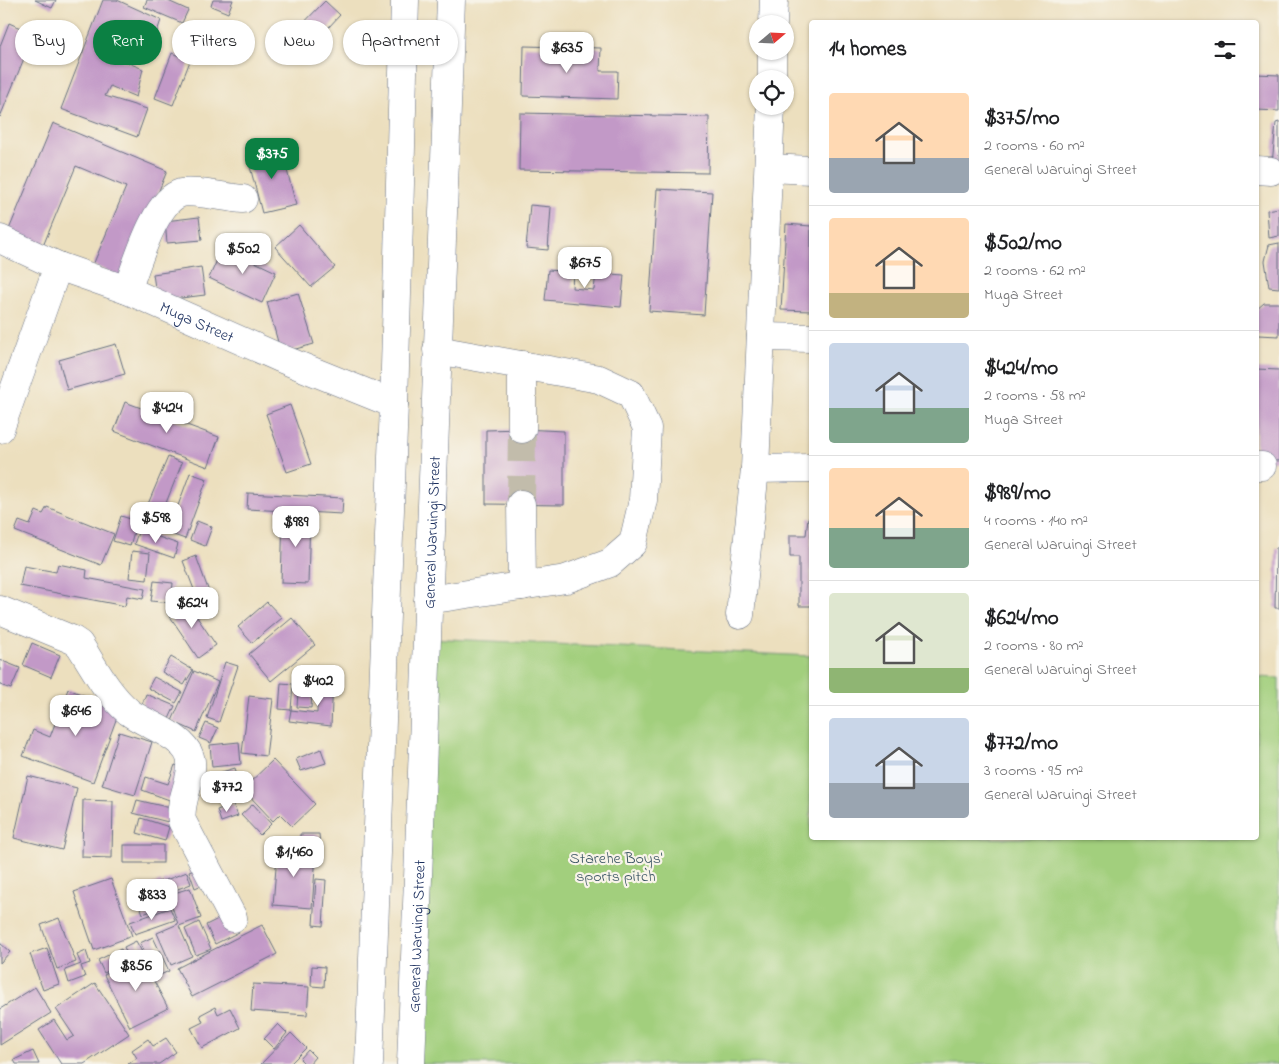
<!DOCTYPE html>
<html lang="en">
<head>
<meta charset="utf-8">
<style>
	body { margin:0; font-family:"Indie Flower",sans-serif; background:#f6f6f6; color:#202124; height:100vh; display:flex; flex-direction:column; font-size:19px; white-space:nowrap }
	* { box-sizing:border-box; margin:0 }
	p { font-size:16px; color:#757577 }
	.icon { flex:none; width:28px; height:28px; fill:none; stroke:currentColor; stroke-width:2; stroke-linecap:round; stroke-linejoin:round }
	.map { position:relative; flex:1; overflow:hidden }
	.side { position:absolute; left:809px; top:20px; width:450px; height:820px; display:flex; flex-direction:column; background:#fff; border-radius:5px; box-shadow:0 1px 4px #0004 }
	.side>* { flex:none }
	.top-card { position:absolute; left:15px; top:20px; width:475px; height:45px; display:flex; gap:10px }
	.needle { width:32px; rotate:71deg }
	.tools { position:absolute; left:749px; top:15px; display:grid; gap:10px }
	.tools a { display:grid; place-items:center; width:45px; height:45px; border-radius:50%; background:#fff; box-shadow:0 1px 4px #0004; font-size:25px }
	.price { position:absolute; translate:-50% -42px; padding:0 11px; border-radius:10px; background:#fff; color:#222; font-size:16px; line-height:32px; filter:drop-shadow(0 1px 2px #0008) }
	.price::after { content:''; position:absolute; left:50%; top:30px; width:15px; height:11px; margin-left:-8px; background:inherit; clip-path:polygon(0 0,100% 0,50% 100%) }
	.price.current { background:#0b8043; color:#fff }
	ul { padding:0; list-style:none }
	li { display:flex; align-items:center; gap:15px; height:125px; padding:0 20px }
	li+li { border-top:1px solid #e0e0e0 }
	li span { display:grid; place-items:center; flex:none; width:140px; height:100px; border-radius:5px; color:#555 }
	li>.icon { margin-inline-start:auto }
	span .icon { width:60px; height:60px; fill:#fffc; stroke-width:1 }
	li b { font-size:21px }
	h2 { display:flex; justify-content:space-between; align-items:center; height:60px; padding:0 20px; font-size:21px }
	.chip { padding:0 18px; border-radius:22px; background:#fff; box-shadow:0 1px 4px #0004; font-size:18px; line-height:45px }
	.chip.current { background:#0b8043; color:#fff }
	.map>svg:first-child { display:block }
</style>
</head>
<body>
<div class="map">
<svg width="1279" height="1064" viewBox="0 0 1279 1064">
	<rect width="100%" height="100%" fill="#f7f3e8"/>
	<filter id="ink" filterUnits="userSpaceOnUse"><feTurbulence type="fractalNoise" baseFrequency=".02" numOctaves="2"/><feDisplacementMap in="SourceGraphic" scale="10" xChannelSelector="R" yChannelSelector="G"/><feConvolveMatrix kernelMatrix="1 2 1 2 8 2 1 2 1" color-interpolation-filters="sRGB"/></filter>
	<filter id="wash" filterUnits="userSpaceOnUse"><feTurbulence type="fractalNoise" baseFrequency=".0096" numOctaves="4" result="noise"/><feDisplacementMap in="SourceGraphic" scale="20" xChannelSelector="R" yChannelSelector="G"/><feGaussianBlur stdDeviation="1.12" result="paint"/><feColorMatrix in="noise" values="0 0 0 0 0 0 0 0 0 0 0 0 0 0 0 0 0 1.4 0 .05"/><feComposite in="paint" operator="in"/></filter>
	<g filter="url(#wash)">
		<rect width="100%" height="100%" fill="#ecdfbe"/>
		<path fill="#a2cf7d" stroke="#5e7f6e" d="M427,638l384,18v182h445v-161l23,1v386h-868z"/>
		<g id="blocks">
			<g fill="#c299c7">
				<path d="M35,0h21l-4,8z"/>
				<path d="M103,0h14l44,20 -8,24 -26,-9 -8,24 24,10 -7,28 -26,-11 -5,10 42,13 -10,28 -76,-28z"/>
				<path d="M147,0h19l22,10 -6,13 -38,-16z"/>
				<path d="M213,0h20l-5,13 -17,-7z"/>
				<path d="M325,1l15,14 -36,39 -16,-15z"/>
				<path d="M9,23l25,11 -34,83v-71z"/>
				<path d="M524,46l77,2 -1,23h18l-1,28 -94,-3z"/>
				<path d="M172,53l18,8 -17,44 -18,-7z"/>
				<path d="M1256,74l23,1v36l-23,-1z"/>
				<path d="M520,113l189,4 -1,56 -189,-3z"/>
				<path d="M1279,122v43l-7,-1 4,-41z"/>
				<path d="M53,123l114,48 -44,107 -30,-13 33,-78 -50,-21 -33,80 -35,-14z"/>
				<path d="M281,147l15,58 -34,8 -15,-58z"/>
				<path d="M657,189l55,3 -8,123 -55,-4z"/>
				<path d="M530,205l21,2 -3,43 -22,-2z"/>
				<path d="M1279,208v28l-10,2 -2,-28z"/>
				<path d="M199,217l3,23 -35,3 -2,-22z"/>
				<path d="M786,224l25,2v85l-30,-1z"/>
				<path d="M299,225l36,42 -24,20 -36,-40z"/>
				<path d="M1279,243v45l-10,-1 -4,-26 4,-16z"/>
				<path d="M223,247l53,25 -14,31 -53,-25z"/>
				<path d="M201,267l4,28 -48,6 -4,-27z"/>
				<path d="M548,270l25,2 -1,16 22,2 2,-17 28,2 -3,32 -76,-7z"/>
				<path d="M298,293l16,51 -33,9 -14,-51z"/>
				<path d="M1264,303h15v33l-21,-1 -2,-2v-23z"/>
				<path d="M116,344l9,30 -58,16 -8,-30z"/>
				<path d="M1256,369l23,1v91l-23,-1z"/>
				<path d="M125,402l94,35 -11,30 -94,-36z"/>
				<path d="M290,405l21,59 -24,8 -21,-58z"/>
				<path d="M522,429l42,2v74l-78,-1v-74z"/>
				<path d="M168,457l14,6 -22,55 -15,-7z"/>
				<path d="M190,473l17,6 -22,60 -17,-6z"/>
				<path d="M248,493l95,5 -1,16 -95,-5z"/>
				<path d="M47,507l67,27 -13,31 -86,-34 4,-10 11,4 6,-14 7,3z"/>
				<path d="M283,513l27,1 -2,70 -27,-1z"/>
				<path d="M121,516l16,5 -7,25 -17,-5z"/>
				<path d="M808,518h3v88h-12v-49h-9v-22h16z"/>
				<path d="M197,521l15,6 -7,19 -15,-6z"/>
				<path d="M139,530l39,14 -4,14 -40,-14z"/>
				<path d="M1276,548h3v60h-4z"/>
				<path d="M132,551l18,2 -3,27 -18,-2z"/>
				<path d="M196,556l16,44 -12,5 -17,-44z"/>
				<path d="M58,564l29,6 -1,8 59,11 -2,10 -16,-3 -2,10 -105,-20 4,-20 32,6z"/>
				<path d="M154,581l19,2 -2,20 -20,-2z"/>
				<path d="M186,601l30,44 -18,13 -31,-46z"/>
				<path d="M267,602l15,16 -30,25 -14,-16z"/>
				<path d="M292,618l23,27 -44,36 -22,-27z"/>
				<path d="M32,643l28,12 -9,22 -28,-12z"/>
				<path d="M171,657l22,13 -9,15 -22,-13z"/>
				<path d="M0,660l20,8 -9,21 -11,-4z"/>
				<path d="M225,662l13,4 -19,56 -12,-4z"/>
				<path d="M194,671l24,11 -22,50 -24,-11z"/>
				<path d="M154,677l28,15 -6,11 -28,-15z"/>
				<path d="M299,678l14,1 -2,29 -14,-1z"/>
				<path d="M333,678l-2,48 -42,-5 2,-11 26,3 1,-33z"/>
				<path d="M281,683l12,1 -2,26 -12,-1z"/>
				<path d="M68,689l52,20 -27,73 -70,-26 10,-26 17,7z"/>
				<path d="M146,694l29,12 -6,13 -28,-12z"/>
				<path d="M249,696l24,3 -7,57 -24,-3z"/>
				<path d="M206,723l12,5 -7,15 -12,-5z"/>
				<path d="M119,732l33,10 -17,53 -33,-10z"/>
				<path d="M239,742l2,22 -29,3 -2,-22z"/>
				<path d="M321,749l5,14 -25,8 -5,-12z"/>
				<path d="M273,760l42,44 -23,22 -12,-12 -7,7 -30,-32z"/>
				<path d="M175,765l11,4 -11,33 -33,-12 4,-13 22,7z"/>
				<path d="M235,768l4,14 -23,7 -4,-14z"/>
				<path d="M28,776l49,12 -15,62 -48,-12z"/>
				<path d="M83,800l30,1 -1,57 -30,-1z"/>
				<path d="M137,800l38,9 -3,14 -39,-10z"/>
				<path d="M233,804l5,12 -17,6 -4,-12z"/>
				<path d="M253,804l18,20 -11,11 -19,-20z"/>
				<path d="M141,818l28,9 -4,14 -28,-8z"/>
				<path d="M300,834h19l1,12h-20z"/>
				<path d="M278,843l15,1 -1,9 24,2 -4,53 -39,-3z"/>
				<rect x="124" y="845" width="39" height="18"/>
				<path d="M196,868l6,17 -7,3 -6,-17z"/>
				<path d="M187,872l4,12 -24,9 -4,-12z"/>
				<path d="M111,879l21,57 -38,14 -20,-58z"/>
				<path d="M316,879l10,1 -3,46 -10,-1z"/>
				<path d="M161,881l4,11 -25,8 -4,-10z"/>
				<path d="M190,888l11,30 -22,8 13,30 -21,9 -14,-32 21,-9 -10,-29z"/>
				<path d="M164,894l4,11 -25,9 -4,-11z"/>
				<path d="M170,908l5,12 -40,14 -5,-12z"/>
				<path d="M230,913l9,19 -24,12 -9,-19z"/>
				<path d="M59,918l17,44 -19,7 -16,-44z"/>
				<path d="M199,922l12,27 -15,6 -11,-26z"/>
				<path d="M262,925l15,29 -85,43 -15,-29z"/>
				<path d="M153,937l16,34 -13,6 -16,-34z"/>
				<path d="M136,941l6,11 -13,6 -5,-11z"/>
				<path d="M0,943l10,9 -10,11z"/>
				<path d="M47,948l12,36 -16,6 -13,-36z"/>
				<path d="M121,949l6,13 -23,11 -6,-13z"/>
				<path d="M86,951l4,12 -9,3 4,11 -16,6 -4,-13 16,-6 -4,-9z"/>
				<path d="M141,956l27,52 -38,19 -26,-52z"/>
				<path d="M312,966l13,1 -1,20 -13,-1z"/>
				<path d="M95,983l34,51 -45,30h-23l-22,-34 15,-10 13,20 7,-4 -18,-27z"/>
				<path d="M253,984l56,3 -2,28 -56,-4z"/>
				<path d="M35,987l16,26 -51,32v-36z"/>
				<path d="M215,1007l3,7 12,-6 10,20 -38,20 -11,-20 12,-6 -3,-7z"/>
				<path d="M278,1024l9,9 -13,16 -10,-10z"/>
				<path d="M291,1033l15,15 -16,16h-29z"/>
				<path d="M166,1038l10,14 -17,12h-31l9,-6 -5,-8 16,-11 5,7z"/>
				<path d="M308,1050l7,7 -6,7h-4l-5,-5z"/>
				<path d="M33,1051l6,13h-23l-2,-4z"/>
			</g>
		</g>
	</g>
	<g filter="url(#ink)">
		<use href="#blocks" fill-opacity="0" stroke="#646d80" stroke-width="1"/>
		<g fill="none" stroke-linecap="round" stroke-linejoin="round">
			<path stroke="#c2bcab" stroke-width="28" stroke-dasharray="28 14" stroke-linecap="butt" d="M521,504l1,-75"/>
			<g stroke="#646d80" stroke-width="29">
				<g id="minor">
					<path d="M773,24l1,-24"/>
					<path d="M772,79v-28"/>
					<path d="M769,168l42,2"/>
					<path d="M1256,170l15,1"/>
					<path id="s1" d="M0,239l58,27 69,24 153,68 114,46"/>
					<path d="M127,290c10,-25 27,-89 54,-97 11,-3 48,5 62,6"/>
					<path d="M761,337l50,1"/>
					<path d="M0,429l58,-163"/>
					<path d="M522,429v-64"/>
					<path d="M1256,466h6"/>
					<path d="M755,469l56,-1"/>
					<path d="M521,504l1,82"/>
					<path d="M428,600l138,-21 44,-16 23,-20 10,-43 4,-72 -16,-34 -32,-15 -162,-29"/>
					<path d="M0,610l73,30 6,4c15,23 29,51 50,68 17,13 54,23 61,45 6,18 -12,43 -8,64l51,97"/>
					<path d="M740,615l15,-146 16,-363"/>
				</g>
			</g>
			<g stroke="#646d80" stroke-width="29">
				<g id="major">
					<path d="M369,1064l25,-660 11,-404"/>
					<path id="s2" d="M411,1064l40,-1064"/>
				</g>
			</g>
			<use href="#minor" stroke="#fff" stroke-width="28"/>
			<use href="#major" stroke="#fff" stroke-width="28"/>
		</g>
	</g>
	<g text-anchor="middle" stroke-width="4.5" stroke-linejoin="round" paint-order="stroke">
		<g font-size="16" fill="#1b2f5e" stroke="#f7f3e8">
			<text dy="6" stroke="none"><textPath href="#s1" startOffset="214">Muga Street</textPath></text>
			<text dy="6" stroke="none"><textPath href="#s2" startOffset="532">General Waruingi Street</textPath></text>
			<text dy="6" stroke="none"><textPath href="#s2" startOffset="128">General Waruingi Street</textPath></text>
		</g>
		<g font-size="16" fill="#3d5766" stroke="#f7f3e8">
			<text x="616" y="863">Starehe Boys'<tspan x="616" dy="18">sports pitch</tspan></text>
		</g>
	</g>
</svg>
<div class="tools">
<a><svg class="needle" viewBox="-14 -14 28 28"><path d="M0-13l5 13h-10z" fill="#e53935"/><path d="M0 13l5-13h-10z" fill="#757577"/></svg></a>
<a><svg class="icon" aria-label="locate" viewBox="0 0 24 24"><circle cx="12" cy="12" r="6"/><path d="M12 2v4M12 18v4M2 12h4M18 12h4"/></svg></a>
</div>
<b class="price" style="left:567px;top:74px">$635</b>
<b class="price current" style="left:272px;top:180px">$375</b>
<b class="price" style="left:243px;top:275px">$502</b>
<b class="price" style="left:585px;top:289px">$675</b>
<b class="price" style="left:167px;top:434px">$424</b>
<b class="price" style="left:156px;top:544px">$598</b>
<b class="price" style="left:296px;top:548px">$989</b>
<b class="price" style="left:192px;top:629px">$624</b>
<b class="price" style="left:318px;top:707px">$402</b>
<b class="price" style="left:76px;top:737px">$646</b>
<b class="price" style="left:227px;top:813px">$772</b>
<b class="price" style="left:294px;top:878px">$1,460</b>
<b class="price" style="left:152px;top:921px">$833</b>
<b class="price" style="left:136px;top:992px">$856</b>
<div class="top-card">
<a class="chip">Buy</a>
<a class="chip current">Rent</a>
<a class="chip">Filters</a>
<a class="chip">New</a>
<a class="chip">Apartment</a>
</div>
<section class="side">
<h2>14 homes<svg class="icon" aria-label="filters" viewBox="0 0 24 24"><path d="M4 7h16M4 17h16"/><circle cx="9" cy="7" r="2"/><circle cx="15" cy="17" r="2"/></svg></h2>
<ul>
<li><span style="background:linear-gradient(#ffd9b3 65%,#9aa5b1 0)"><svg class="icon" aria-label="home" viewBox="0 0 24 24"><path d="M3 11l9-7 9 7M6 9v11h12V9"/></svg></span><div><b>$375/mo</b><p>2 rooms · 60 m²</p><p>General Waruingi Street</p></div></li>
<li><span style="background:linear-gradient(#ffd9b3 75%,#c2b280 0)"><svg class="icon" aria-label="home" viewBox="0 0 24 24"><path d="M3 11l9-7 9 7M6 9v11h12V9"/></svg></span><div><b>$502/mo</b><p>2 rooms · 62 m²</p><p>Muga Street</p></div></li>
<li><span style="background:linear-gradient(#c9d6e8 65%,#7fa58c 0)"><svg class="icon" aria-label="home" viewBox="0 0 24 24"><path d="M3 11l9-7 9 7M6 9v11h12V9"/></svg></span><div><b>$424/mo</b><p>2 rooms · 58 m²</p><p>Muga Street</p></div></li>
<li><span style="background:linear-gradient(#ffd9b3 60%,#7fa58c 0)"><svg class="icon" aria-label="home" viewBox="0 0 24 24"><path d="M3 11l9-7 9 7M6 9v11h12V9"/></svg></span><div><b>$989/mo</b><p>4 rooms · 140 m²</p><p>General Waruingi Street</p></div></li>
<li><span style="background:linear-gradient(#dfe7d0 75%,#8fb573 0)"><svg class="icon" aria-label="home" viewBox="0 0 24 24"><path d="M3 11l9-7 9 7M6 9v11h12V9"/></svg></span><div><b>$624/mo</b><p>2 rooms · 80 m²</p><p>General Waruingi Street</p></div></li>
<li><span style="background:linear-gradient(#c9d6e8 65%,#9aa5b1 0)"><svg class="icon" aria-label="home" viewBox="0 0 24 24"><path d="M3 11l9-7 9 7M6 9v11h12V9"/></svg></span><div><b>$772/mo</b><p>3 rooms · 95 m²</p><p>General Waruingi Street</p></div></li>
</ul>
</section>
</div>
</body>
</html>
